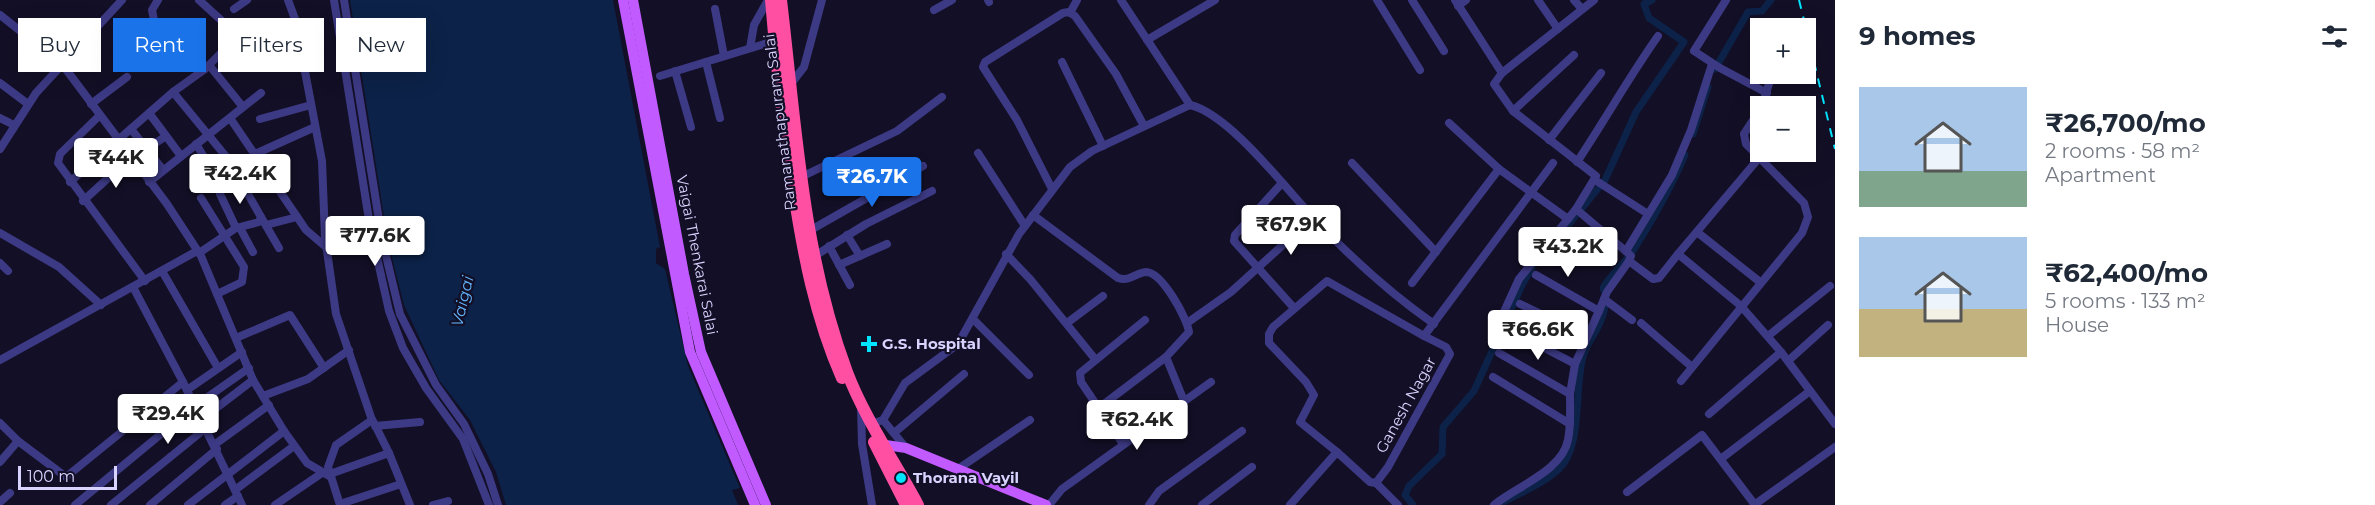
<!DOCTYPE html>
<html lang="en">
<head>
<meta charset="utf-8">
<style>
	body { margin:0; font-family:Montserrat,sans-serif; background:#f2f2f3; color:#1f2937; height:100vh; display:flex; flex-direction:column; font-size:22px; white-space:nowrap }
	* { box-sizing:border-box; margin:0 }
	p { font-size:20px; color:#747a83 }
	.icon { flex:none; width:33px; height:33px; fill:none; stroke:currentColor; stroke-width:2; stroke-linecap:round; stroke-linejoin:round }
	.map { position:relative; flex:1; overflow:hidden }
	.sheet { display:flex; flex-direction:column; background:#fff; width:540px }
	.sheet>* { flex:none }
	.hud { position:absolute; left:18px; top:18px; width:570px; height:54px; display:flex; gap:12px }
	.buttons { position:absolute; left:1750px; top:18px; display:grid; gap:12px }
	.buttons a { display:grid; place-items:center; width:66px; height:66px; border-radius:0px; background:#fff; box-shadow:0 6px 24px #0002; font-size:30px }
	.scale { position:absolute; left:18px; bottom:15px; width:99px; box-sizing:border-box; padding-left:6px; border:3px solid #d9d4ff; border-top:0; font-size:16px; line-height:21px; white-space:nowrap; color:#d9d4ff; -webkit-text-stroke:4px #130f26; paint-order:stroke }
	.price { position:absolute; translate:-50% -51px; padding:0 14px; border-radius:6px; background:#fff; color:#222; font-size:20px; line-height:39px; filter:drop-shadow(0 2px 3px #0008) }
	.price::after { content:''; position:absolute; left:50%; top:36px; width:18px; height:14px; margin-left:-9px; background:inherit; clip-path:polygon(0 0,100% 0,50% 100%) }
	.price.current { background:#1a73e8; color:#fff }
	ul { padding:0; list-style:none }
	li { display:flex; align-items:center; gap:18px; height:150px; padding:0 24px }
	li span { display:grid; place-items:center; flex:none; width:168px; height:120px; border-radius:0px; color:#555 }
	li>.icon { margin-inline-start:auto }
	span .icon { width:72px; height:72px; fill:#fffc; stroke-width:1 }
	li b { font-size:26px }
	h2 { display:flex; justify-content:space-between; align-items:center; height:72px; padding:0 24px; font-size:26px }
	.tag { padding:0 21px; border-radius:0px; background:#fff; box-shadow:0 6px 24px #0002; font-size:21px; line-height:54px }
	.tag.current { background:#1a73e8; color:#fff }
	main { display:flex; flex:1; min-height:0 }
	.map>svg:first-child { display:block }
</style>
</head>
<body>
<main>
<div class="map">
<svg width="1835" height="505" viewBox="0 0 1835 505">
	<rect width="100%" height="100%" fill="#130f26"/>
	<path fill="#0c2248" d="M350,0h263l47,247 -4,2v14l9,6 23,97 52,122 -8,2 6,15h-232l-10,-33 -26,-52 -31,-40 -35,-75 -16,-63z"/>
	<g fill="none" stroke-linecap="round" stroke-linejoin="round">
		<g stroke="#0c2248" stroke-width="7">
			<path d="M1715,69l33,-57 14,-1 9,-11"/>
			<path d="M1693,134l15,-47"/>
			<path d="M1551,246l54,-66 31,-68 48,-70 -35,-24 -5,-14 8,-4"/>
			<path d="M1606,296l-3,-8c8,-14 21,-24 30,-37 19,-30 38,-63 52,-96"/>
			<path d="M1503,502c19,-10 40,-18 56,-33 24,-22 15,-81 24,-112 5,-17 20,-32 22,-51"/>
			<path d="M1413,505l-8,-10 4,-9 33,-32 1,-27 31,-36 48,-106 10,-17"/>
		</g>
		<g stroke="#3d3a85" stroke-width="8">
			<path d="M158,0l-6,10 2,10 51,49 32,-32 -4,-6 -34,-31"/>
			<path d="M288,0l7,19 27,142 3,76 11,77 36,106 -36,25 -8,22 12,38"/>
			<path d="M334,0l36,226 19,85 14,37 23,40 37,51 26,66"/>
			<path d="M344,0l38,239 18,75 36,71 28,39 24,50 10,31"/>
			<path d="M988,0l1,2"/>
			<path d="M1121,0l69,105"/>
			<path d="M1377,0l43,70"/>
			<path d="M1412,0l32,51"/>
			<path d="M1455,0l47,73"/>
			<path d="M1538,0l20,29"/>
			<path d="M1574,0l8,9"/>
			<path d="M1726,0l-32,51 26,17 47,25"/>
			<path d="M1458,6l8,-6"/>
			<path d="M234,9l13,-9"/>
			<path d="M715,9l9,47"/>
			<path d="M934,10l18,-10"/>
			<path d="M1070,13l7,-13"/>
			<path d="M0,15l62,49 105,140 34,52 52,124 31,51 23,32 24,14"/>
			<path d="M1147,40l68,-40"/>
			<path d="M750,48l4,-23 14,-25"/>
			<path d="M706,62l14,56"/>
			<path d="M1062,62l41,84"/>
			<path d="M209,65l34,42"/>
			<path d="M675,71l16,56"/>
			<path d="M660,76l114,-35"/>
			<path d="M0,83l28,21"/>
			<path d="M790,85l14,-18 18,-67"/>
			<path d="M173,92l55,67 33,58 -2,5 -23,6 -37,25"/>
			<path d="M91,104l36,-27"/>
			<path d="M1762,106l10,-32"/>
			<path d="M1513,111l61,-56"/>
			<path d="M149,113l32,43"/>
			<path d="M99,116l-39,38 -2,9 87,118"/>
			<path d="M0,118l14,7"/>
			<path d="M230,118l76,112 20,17"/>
			<path d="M260,119l51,-14"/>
			<path d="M1449,123l50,46 69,50 8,-10 52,44 3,3 -2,5 24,18 6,-1 19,-24 63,52 40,46 54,72"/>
			<path d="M131,129l32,41"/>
			<path d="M1549,140l52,-67"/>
			<path d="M196,144l23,37"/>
			<path d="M0,149l36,-56 86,-93"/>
			<path d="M147,149l19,-13"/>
			<path d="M978,153l47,73"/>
			<path d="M255,154l60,-27"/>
			<path d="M1577,162c28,-42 52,-85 81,-126"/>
			<path d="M1352,163l84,89"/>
			<path d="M799,178l98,-47 45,-34"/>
			<path d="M1595,180l53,34"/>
			<path d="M70,182l103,-90 32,-23"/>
			<path d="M149,182l112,-89"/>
			<path d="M1282,183l-47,52 -1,6 60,67"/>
			<path d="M1052,189l-35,-69 -34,-53 2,-5 78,-49 6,-1 6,4 41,58 28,52"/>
			<path d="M220,194l16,34"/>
			<path d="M201,198l43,69 -2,15 -25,12"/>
			<path d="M83,201l47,-43"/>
			<path d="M1576,209l20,-33 -83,-65 -19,-27 8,-11 92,-73"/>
			<path d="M1033,215l85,63c12,4 17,-5 28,-6 16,0 41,46 43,60l-23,25 -66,50"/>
			<path d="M261,217l18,31"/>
			<path d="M266,225l31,-8"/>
			<path d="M240,228l13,24"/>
			<path d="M809,231l114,-65"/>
			<path d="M1697,232l63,50"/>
			<path d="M0,233l59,34 42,38"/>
			<path d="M847,235l13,21"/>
			<path d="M829,246l21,39"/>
			<path d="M1626,251l46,-76 19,-45 21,-66"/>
			<path d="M1006,254l24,25 65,80"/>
			<path d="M1678,254l81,-96"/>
			<path d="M813,257l53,-33 66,-33"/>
			<path d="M0,263l8,8"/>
			<path d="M839,265l48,-21"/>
			<path d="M162,271l56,97"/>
			<path d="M1536,275l63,36 8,-19 22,-31"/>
			<path d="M1412,283l87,-114"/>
			<path d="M133,287l50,95"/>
			<path d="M1604,299l28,21"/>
			<path d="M1520,304l67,32"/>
			<path d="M974,320l55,55"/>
			<path d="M1067,323l36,-27"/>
			<path d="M1187,323l44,-31 74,-67"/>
			<path d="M1641,323l51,44"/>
			<path d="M1510,330l65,34 24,-53"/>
			<path d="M1768,336l62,-50"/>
			<path d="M236,338l54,-23 34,53"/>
			<path d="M1492,338l27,-59 49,-60"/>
			<path d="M1499,353l71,41 5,-30"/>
			<path d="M1166,357l18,44"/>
			<path d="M0,360l197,-109"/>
			<path d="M1788,361l40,-36"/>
			<path d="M1493,377l77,47"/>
			<path d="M1681,381l121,-148 6,-16 -4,-14 -58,-59 -2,-10 17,-26"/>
			<path d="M187,390l55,-38"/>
			<path d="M263,396l45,-17 41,-29"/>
			<path d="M861,407l1,37 10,61"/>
			<path d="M1709,414l72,-62"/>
			<path d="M202,419l51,-39"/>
			<path d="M883,420l23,28"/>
			<path d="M373,421l16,32"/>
			<path d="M0,423l18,18 48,36 117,-95 59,123"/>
			<path d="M874,423l9,-3 22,-37 53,-39 61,-110 51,-67 22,-16 98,-46c41,9 102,92 133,123 34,35 71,68 111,96"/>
			<path d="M375,426l45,-4"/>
			<path d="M894,433l70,-59"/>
			<path d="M1123,444l-42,-62 -1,-9 65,-53"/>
			<path d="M214,445l55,-40"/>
			<path d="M1337,452l-37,-30 14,-27 -8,-13 -37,-39v-9l4,-7 54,-46 97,55"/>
			<path d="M1722,458l88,-67"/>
			<path d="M0,462l18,-21"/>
			<path d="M958,469l72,-49"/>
			<path d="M330,474l59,-21 21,52"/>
			<path d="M1376,483l22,22"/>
			<path d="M235,490l59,-44"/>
			<path d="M1627,492l75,-57 53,70"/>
			<path d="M0,502l10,-9"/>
			<path d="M340,504l61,-20"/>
			<path d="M75,505l120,-99 54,-38"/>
			<path d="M111,505l95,-77"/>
			<path d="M150,505l67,-56"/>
			<path d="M188,505l96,-74"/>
			<path d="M225,505l13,-9"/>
			<path d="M275,505l47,-32"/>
			<path d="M433,505l15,-4"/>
			<path d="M1049,505l13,-16 149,-107"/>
			<path d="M1149,505l10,-14 83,-60"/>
			<path d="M1202,505l50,-38"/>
			<path d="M1290,505l47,-53 33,30 6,1 12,-16 62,-113 -4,-7 -22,-11 129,-173"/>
			<path d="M1494,505c23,-19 68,-34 74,-65 3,-15 2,-31 2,-46"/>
			<path d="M1754,505l81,-58"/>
		</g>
		<g stroke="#c25bff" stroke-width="10">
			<path d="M623,0l67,352 65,153"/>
			<path d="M633,0l51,274 17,78 65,153"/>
			<path d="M879,444l27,4 140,57"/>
		</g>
		<g stroke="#ff4fa3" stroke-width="12">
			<path d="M771,0c5,63 12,125 22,187 10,66 22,130 49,191"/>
			<path d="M781,0c15,126 21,252 66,372 17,45 48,90 71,133"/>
			<path d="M874,442l32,63"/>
		</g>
		<g stroke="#00e5ff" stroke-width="2" stroke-dasharray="9 8" stroke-linecap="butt">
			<path d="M1799,0l7,28"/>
			<path d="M1806,29l29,120"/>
		</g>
	</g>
	<g fill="#00e5ff" stroke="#130f26" stroke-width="2">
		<path d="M866 335h6v6h6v6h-6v6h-6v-6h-6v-6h6z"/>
		<circle cx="901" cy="478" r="6"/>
	</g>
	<g text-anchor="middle" stroke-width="4.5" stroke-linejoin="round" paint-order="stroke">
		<g font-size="15" fill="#d9d4ff" stroke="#130f26">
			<text transform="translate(780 122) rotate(-97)" y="5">Ramanathapuram Salai</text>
			<text transform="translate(697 255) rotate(79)" y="5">Vaigai Thenkarai Salai</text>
			<text transform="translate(1406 405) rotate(-61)" y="5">Ganesh Nagar</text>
		</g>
		<g font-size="15" font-weight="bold" fill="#d9d4ff" stroke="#130f26" text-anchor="start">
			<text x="882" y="349">G.S. Hospital</text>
			<text x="913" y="483">Thorana Vayil</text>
		</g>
		<g font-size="16" font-style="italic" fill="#62b6ff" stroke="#130f26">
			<text transform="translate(462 301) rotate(-77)" y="6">Vaigai</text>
		</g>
	</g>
</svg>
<div class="buttons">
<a>+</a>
<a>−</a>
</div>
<div class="scale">100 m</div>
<b class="price" style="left:116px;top:189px">₹44K</b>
<b class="price" style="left:240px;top:205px">₹42.4K</b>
<b class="price current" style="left:872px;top:208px">₹26.7K</b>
<b class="price" style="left:1291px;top:256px">₹67.9K</b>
<b class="price" style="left:375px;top:267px">₹77.6K</b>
<b class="price" style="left:1568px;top:278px">₹43.2K</b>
<b class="price" style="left:1538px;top:361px">₹66.6K</b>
<b class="price" style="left:168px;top:445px">₹29.4K</b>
<b class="price" style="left:1137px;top:451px">₹62.4K</b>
<div class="hud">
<a class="tag">Buy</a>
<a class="tag current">Rent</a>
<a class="tag">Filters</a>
<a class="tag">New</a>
</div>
</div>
<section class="sheet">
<h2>9 homes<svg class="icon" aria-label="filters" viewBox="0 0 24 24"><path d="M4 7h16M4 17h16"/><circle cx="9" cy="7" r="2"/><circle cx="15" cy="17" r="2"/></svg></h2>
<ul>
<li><span style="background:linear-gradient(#a9c7e8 70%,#7fa58c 0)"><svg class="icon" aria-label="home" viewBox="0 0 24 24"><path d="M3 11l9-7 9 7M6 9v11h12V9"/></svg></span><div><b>₹26,700/mo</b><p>2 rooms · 58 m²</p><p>Apartment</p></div></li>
<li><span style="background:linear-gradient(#a9c7e8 60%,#c2b280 0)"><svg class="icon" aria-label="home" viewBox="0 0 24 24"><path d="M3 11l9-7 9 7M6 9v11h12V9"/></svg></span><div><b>₹62,400/mo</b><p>5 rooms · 133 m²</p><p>House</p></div></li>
</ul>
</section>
</main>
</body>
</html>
